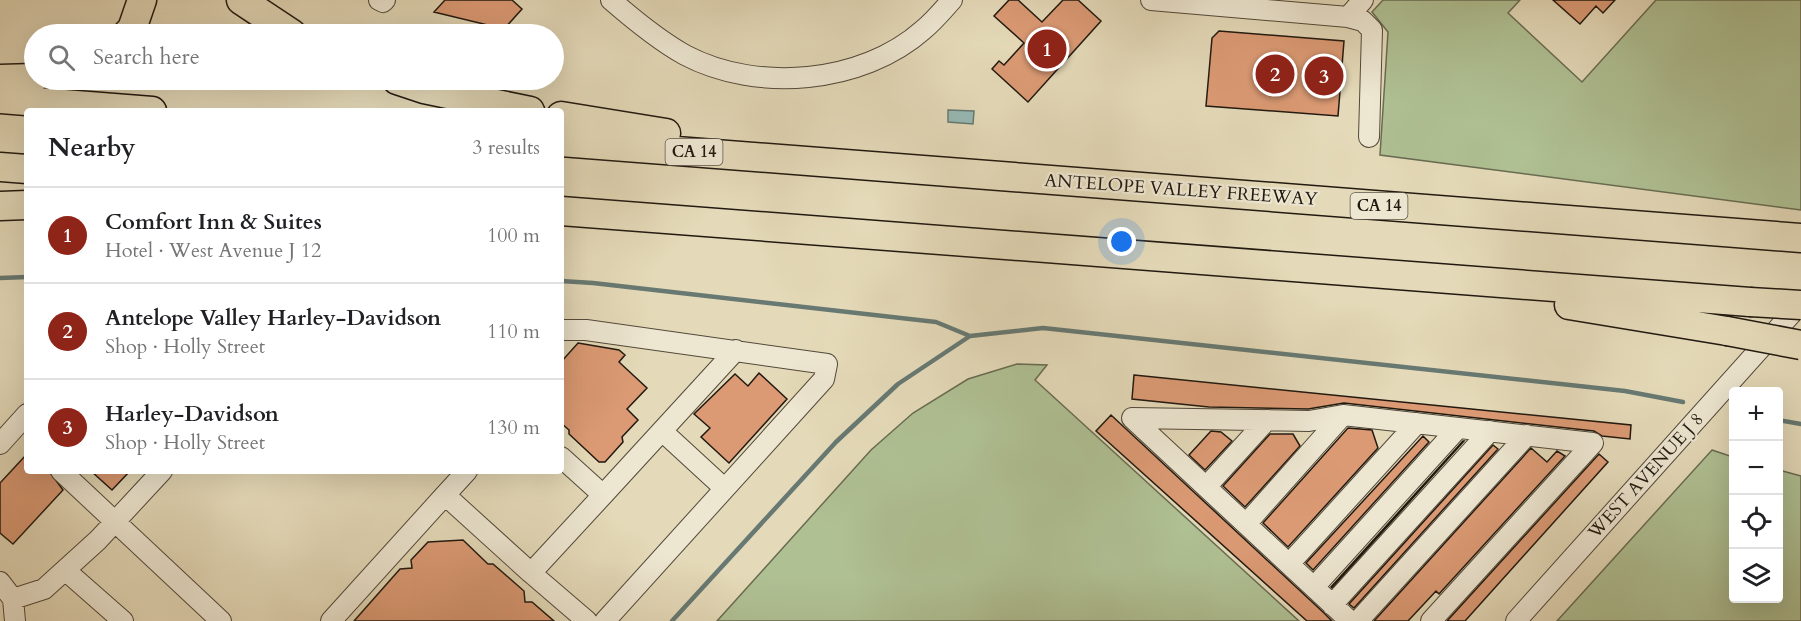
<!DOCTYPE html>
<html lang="en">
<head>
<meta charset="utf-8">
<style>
  body { margin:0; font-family:Cardo,serif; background:#f2f2f2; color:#202124 }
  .controls { position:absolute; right:18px; bottom:18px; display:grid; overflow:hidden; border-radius:6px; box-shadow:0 6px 24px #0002 }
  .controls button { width:54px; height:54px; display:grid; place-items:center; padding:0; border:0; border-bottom:2px solid #e0e0e0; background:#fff; color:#202124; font:30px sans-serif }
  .you { position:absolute; left:1122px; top:242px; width:21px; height:21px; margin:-15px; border:4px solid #fff; border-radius:50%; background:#1a73e8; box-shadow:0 0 0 9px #1a73e833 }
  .badge { display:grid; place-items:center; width:39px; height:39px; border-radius:50%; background:#8f2418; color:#fff; font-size:20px; font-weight:700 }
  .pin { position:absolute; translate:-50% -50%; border:3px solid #fff; box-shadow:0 2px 6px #0006 }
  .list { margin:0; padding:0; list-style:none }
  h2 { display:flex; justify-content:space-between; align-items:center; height:78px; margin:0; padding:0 24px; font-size:26px }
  h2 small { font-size:20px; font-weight:400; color:#757577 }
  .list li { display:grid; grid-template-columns:39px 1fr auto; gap:18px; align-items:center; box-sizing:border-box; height:96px; padding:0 24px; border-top:2px solid #e0e0e0 }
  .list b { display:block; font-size:22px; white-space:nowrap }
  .list p { margin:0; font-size:20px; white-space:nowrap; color:#757577 }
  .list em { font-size:20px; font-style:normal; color:#757577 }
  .icon { flex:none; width:33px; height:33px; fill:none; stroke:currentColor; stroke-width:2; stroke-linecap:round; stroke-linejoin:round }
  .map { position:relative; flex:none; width:1801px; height:621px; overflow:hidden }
  .search { position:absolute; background:#fff; box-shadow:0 6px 24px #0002; left:24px; top:24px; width:540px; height:66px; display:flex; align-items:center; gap:15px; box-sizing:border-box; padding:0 21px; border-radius:33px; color:#757577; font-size:22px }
  .panel { position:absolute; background:#fff; box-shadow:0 6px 24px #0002; left:24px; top:108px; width:540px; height:366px; border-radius:6px }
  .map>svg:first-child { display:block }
</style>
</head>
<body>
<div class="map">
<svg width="1801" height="621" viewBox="0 0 1801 621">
  <rect width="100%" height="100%" fill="#e4d9b8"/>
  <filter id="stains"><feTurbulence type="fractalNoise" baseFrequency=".00333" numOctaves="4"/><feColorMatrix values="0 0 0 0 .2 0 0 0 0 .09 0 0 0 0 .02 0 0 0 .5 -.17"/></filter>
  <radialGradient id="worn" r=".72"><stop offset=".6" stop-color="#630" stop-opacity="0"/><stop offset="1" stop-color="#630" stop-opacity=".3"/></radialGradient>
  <path fill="#afc093" stroke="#686c52" stroke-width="1.5" d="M1383,0H1520L1508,13L1582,82L1656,0H1801V210L1380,155L1388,32L1372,12Z
    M1017,364L1047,365L1035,380L1299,621H717L871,450L913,413L968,379Z
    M1712,450L1733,457L1734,598H1778L1779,470L1801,476V621H1557Z"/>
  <path fill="#96b9b4" stroke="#677972" stroke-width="1.5" d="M948,110L974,111L973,124L948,122Z"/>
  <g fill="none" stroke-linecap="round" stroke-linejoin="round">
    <path stroke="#677972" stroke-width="4.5" d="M0,278L27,277
      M561,281L593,283L936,322L970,336
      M1778,420L1801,424
      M672,621L836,442L898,384L970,336L1043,328L1625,391L1683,402"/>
  </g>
  <path fill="#db9a74" stroke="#211910" stroke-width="1.5" d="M445,0H512L522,9L504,29L434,12Z
    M1009,0H1018L1042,22L1063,0H1078L1101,21L1028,102L992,69L999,61L1004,65L1024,43L994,16Z
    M1553,0H1615L1603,13L1596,6L1580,24Z
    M1219,31L1344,41L1338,116L1206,106L1212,38Z
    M578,343L619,350L625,355L619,362L647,388L627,409L638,420L622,437L623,442L605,462H599L569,434V430L561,423V362Z
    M759,373L787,399L729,463L701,437L710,428L694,414L735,374L748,386Z
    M1134,375L1631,425L1630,439L1602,436L1594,431L1344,403L1308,409L1209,407L1132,399Z
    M1111,415L1324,613L1332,621H1307L1096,431Z
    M1348,428L1372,430L1378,448L1288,547L1263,523Z
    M1211,431L1221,432L1232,441L1205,470L1189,455Z
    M1270,434H1293L1300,446L1245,507L1223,486Z
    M1423,436L1429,442L1313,570L1306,563Z
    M1463,441H1464L1332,588L1331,587Z
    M1493,445L1498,449L1354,608L1349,604Z
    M1531,448L1547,462L1557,451L1565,456L1439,594L1436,591L1408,621H1374Z
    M27,454V471H49L63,490L13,544L0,533V483Z
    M1599,454L1608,462L1465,621H1447Z
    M91,471H130L112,490Z
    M463,540L488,564H493L524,591L525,602H532L554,621H354L400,569L412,568L411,560L428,542Z"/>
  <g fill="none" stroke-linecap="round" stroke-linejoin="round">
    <g stroke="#52493a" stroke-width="22">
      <path id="minor" d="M379,0L383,2L385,0
        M611,0C634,20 658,40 685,55C757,93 862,84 923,30C934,21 943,10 952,0
        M1151,0L1348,17L1363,21L1372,30L1369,137
        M1348,17L1363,0
        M561,330H586L827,364L824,379L605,621
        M662,431L724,488
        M0,444L27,414
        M561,457L603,495L531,573L587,621
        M61,471L221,621
        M1206,487L1267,420
        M445,495L467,471
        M603,495L736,350
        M1246,524L1343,415
        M1289,564L1417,423
        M65,570L123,621
        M0,582L13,599L15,621
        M1314,587L1458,428
        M13,599L44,589L98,540L162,471
        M1332,605L1490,431
        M331,621L445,495L531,573
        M1350,621L1132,418L1309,421L1343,415L1593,443L1431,621
        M1358,621L1527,435
        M1516,621L1801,303"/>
    </g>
    <g stroke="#211910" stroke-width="31">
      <path id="highway" d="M241,0L292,34
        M127,34L132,29L142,0
        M0,79L34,78
        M397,80L424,89L530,111
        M0,99L152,111
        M561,116L666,133
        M561,142L1801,238
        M0,167L27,169
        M0,206L27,205
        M561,211L1750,302
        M1569,305L1727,331"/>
    </g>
    <use href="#minor" stroke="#ede6d1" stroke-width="20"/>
    <use href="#highway" stroke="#e4d9b8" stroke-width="28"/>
    <g stroke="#211910" stroke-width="31" stroke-linecap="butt">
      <path id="highway-bridge" d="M1750,302L1801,305
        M1727,331L1801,345"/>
    </g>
    <use href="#highway-bridge" stroke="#e4d9b8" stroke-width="28"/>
  </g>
  <g text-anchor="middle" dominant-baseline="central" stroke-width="4.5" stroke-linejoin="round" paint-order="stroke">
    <g fill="#ede6d1" stroke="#5e564a" stroke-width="1.5">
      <rect x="665.5" y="139" width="57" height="26" rx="4.5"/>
      <rect x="1350.5" y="193" width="57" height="26" rx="4.5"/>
    </g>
    <g font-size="16" font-weight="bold" fill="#211910">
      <text x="694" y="152">CA 14</text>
      <text x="1379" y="206">CA 14</text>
    </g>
    <g font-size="18" fill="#211910" stroke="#ede6d1">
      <text transform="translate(1181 190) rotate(4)">ANTELOPE VALLEY FREEWAY</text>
      <text transform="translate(1646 476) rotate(-48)">WEST AVENUE J 8</text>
    </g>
  </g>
  <rect width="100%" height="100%" filter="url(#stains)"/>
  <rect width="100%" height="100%" fill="url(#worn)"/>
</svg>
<div class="controls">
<button>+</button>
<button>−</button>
<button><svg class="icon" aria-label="locate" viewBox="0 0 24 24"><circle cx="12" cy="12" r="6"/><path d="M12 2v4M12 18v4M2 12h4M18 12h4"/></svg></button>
<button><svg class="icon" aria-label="layers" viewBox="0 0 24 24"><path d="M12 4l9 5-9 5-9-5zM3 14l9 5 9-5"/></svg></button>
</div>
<div class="you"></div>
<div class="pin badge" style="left:1047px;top:49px">1</div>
<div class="pin badge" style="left:1275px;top:74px">2</div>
<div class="pin badge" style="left:1324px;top:76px">3</div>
<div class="search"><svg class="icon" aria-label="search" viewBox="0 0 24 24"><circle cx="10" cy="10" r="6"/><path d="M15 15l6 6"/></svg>Search here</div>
<section class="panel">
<h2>Nearby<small>3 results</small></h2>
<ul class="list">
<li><span class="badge">1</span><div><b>Comfort Inn &amp; Suites</b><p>Hotel · West Avenue J 12</p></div><em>100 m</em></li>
<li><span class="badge">2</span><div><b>Antelope Valley Harley-Davidson</b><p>Shop · Holly Street</p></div><em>110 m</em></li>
<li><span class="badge">3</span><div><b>Harley-Davidson</b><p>Shop · Holly Street</p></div><em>130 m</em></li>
</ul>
</section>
</div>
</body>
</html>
